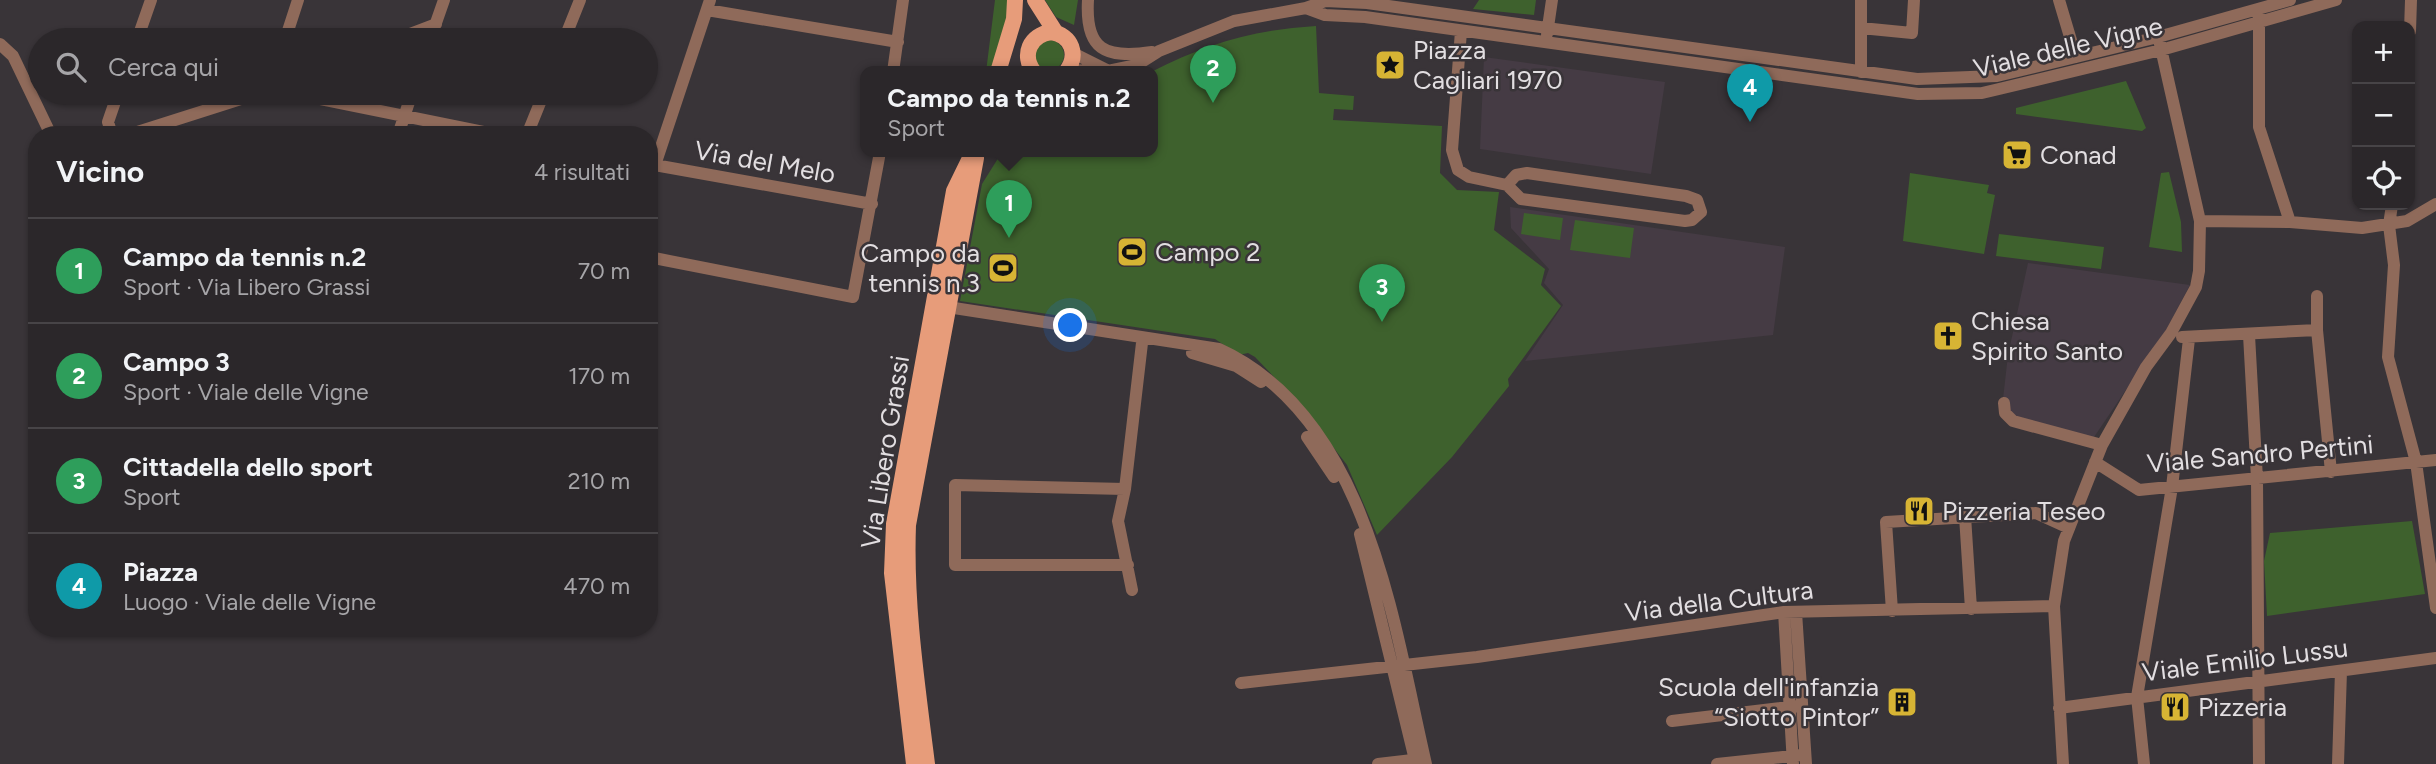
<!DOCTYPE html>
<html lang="it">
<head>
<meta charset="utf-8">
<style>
  body { margin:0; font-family:Figtree,sans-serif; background:#373336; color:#f1f3f6 }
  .controls { position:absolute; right:21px; top:21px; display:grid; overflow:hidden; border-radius:14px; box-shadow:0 2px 5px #0004 }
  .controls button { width:63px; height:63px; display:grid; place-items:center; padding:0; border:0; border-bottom:2px solid #474447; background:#2b272a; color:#f1f3f6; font:35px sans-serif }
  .you { position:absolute; left:1071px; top:326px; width:24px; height:24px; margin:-18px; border:5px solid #fff; border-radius:50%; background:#1a73e8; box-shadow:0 0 0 10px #1a73e833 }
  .badge { display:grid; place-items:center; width:46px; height:46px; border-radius:50%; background:#d7b434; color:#fff; font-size:23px; font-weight:700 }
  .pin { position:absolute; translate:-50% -58px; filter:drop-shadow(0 2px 4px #0008) }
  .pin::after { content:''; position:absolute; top:37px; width:24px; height:21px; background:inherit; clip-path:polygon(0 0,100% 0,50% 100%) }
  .popup { position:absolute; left:860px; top:66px; width:298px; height:91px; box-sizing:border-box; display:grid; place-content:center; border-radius:14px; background:#2b272a; filter:drop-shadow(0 2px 5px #0005); font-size:23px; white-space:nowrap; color:#a6a5a8 }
  .popup b { font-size:26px; color:#f1f3f6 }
  .popup::after { content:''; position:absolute; left:50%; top:100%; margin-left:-14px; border:14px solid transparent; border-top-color:#2b272a }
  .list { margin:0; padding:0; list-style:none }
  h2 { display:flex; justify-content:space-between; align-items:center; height:91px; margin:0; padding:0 28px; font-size:30px }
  h2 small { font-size:23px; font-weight:400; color:#a6a5a8 }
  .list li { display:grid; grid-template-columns:46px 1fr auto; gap:21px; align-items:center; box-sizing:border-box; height:105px; padding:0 28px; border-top:2px solid #474447 }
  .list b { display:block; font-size:26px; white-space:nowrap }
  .list p { margin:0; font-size:23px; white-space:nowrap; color:#a6a5a8 }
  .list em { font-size:23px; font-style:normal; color:#a6a5a8 }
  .icon { flex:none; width:38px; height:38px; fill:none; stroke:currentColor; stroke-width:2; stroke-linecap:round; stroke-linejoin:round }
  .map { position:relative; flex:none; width:2436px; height:764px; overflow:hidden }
  .search { position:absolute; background:#2b272a; box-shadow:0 2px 5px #0004; left:28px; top:28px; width:630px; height:77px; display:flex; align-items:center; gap:18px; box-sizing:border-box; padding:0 24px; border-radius:38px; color:#a6a5a8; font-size:26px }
  .panel { position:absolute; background:#2b272a; box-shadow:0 2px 5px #0004; left:28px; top:126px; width:630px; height:511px; border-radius:28px }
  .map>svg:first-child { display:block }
</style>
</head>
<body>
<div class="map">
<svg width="2436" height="764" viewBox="0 0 2436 764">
  <rect width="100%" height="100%" fill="#393438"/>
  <path fill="#453b44" d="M1484,57L1665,82L1651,174L1480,149Z
    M1510,207L1785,247L1773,335L1525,361L1563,305L1544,283L1549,269L1511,228Z
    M2028,263L2190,285L2165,332L2090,443L2021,423L2008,412L2003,399L2008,355Z"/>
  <path fill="#3e612d" d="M995,0H1009L1010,13L993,72H986Z
    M1045,0H1078L1074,25L1056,17Z
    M1479,0H1536L1534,15L1473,9Z
    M1316,26L1319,93L1354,96L1353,110L1334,109L1333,120L1442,126L1440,173L1457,190L1499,192L1494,230L1545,269L1541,285L1561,306L1508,379L1509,386L1452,457L1377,535L1347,465L1299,403L1255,357L1248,353L1239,355L1215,339L960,301L982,184L1002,152H1152L1151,72C1208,43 1253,30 1316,26Z
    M1034 55a15 15 0 1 1 30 0a15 15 0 1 1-30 0Z
    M2126,81L2146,128L2142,131L2016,114V108Z
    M2169,172L2181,222L2182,252L2149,247L2161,173Z
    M1910,173L1989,185L1987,193L1995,195L1984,254L1903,241Z
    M1524,213L1563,218L1560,240L1521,234Z
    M1575,220L1634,228L1630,258L1570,250Z
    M1999,234L2104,247L2101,269L1996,256Z
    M2412,521L2425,594L2267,616L2264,561L2270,533Z"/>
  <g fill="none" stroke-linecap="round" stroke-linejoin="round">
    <path stroke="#8f6a5a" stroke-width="12" d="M1088,0C1085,50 1105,59 1152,52
      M2059,0L2076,57
      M1306,8L1325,15L1365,17L1918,94L1982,93L1999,89L2161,50L2336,0
      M707,10L898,42
      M2259,17V127L2290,222
      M1861,28L1912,33L1914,0
      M1461,31L1452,150L1458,170L1469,177L1507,185
      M2410,31L2411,0
      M1547,34L1552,0
      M137,40L151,0
      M285,40L298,0
      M394,40L436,24
      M430,40L444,0
      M564,40L580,0
      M0,44L13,56L51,135
      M1073,53L1107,70
      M1068,70L1108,71L1137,65L1159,51L1234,21L1306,8L1325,1L1367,3L1917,79L1997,76L2158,37L2290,0
      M893,72L903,0
      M1861,72V0
      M291,93L498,135
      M112,135L108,122L118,93
      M128,135L260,93
      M398,135L412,93
      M527,135L544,93
      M649,164L872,204
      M655,165L710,0
      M1527,173L1686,196L1697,200L1701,212L1692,220L1685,221L1521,199L1507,185L1516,175Z
      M2392,205L2389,225L2394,265L2388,357L2416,462L2436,608
      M2200,221L2290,222L2362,228L2407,221L2436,204
      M649,257L853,297L880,152
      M2317,296V330L2331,472
      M941,306L1219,349C1368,417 1393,622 1426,764
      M2249,335L2257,479L2259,764
      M2182,337L2317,330
      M1192,353L1236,366L1261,382
      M2004,403L2005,413L2013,421L2102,445
      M1307,437L1334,477
      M2095,462L2139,490L2436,460
      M1125,489L955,485V565H1128
      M1965,516L1971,609
      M1360,534L1416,764
      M1132,590L1118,521L1125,489L1142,343
      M1892,611L1886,522L2036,513L2069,528
      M1784,612L1793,764
      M1796,612L1806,764
      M1241,683L1477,657L1784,612L2054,606
      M2059,708L2436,658
      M1672,721L1798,706
      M1378,764L1421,759
      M1717,764L1801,755
      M2063,764L2054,606L2064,541L2102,445L2146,367L2171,333L2196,287L2199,271L2200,221L2160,44
      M2144,764L2137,697L2172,487L2189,339
      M2338,764L2341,671"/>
    <path stroke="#e79c7a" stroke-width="16" d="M1035,0L1056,33
      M998,72L1014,19L1015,0
      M1034,72C1021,55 1030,35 1051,32C1072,35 1079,55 1066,72
      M914,764L892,573L894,524L954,191L973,152
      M927,764C917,684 905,605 908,525L976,158"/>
  </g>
  <defs>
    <g id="sight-square" transform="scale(1.575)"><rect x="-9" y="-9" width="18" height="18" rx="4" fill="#d7b434" stroke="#393438"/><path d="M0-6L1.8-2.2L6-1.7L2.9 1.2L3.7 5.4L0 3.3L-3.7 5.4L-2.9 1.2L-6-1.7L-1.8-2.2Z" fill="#111"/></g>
    <g id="supermarket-square" transform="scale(1.575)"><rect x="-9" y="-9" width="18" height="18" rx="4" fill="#d7b434" stroke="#393438"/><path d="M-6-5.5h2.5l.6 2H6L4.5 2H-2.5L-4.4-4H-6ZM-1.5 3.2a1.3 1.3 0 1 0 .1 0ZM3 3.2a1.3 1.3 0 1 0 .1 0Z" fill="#111"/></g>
    <g id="stadium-square" transform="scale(1.575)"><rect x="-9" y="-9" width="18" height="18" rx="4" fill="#d7b434" stroke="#393438"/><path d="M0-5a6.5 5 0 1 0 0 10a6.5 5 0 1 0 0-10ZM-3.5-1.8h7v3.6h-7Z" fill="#111"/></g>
    <g id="church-square" transform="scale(1.575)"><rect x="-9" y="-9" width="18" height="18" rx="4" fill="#d7b434" stroke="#393438"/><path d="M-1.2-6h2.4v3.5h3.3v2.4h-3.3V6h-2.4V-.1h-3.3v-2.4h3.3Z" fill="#111"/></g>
    <g id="restaurant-square" transform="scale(1.575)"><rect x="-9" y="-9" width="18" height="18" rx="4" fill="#d7b434" stroke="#393438"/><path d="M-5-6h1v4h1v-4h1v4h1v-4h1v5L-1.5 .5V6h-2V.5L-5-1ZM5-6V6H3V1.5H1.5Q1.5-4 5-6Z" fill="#111"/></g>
    <g id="building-square" transform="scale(1.575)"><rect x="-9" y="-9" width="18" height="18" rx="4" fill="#d7b434" stroke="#393438"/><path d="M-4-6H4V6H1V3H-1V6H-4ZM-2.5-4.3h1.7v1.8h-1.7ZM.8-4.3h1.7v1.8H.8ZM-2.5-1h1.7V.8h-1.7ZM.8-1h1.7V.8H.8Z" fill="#111"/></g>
  </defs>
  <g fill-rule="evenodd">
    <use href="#sight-square" x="1390" y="65"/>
    <use href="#supermarket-square" x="2017" y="155"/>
    <use href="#stadium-square" x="1132" y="252"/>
    <use href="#stadium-square" x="1003" y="268"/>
    <use href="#church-square" x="1948" y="336"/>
    <use href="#restaurant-square" x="1919" y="511"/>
    <use href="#building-square" x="1902" y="702"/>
    <use href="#restaurant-square" x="2175" y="707"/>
  </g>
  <g text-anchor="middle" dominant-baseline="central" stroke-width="5" stroke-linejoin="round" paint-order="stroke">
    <g font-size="26" fill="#e2dee1" stroke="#393438">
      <text transform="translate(2068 47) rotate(-13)">Viale delle Vigne</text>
      <text transform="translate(765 162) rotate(10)">Via del Melo</text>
      <text transform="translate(885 452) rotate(-81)">Via Libero Grassi</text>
      <text transform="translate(2260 454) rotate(-5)">Viale Sandro Pertini</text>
      <text transform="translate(1719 601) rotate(-7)">Via della Cultura</text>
      <text transform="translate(2245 660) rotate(-7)">Viale Emilio Lussu</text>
    </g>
    <g font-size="26" fill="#e2dee1" stroke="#393438" text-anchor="start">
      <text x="1413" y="50">Piazza<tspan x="1413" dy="30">Cagliari 1970</tspan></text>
      <text x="2040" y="155">Conad</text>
      <text x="1155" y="252">Campo 2</text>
      <text x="980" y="253" text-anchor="end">Campo da<tspan x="980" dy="30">tennis n.3</tspan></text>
      <text x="1971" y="321">Chiesa<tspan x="1971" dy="30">Spirito Santo</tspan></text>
      <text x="1942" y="511">Pizzeria Teseo</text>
      <text x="1879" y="687" text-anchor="end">Scuola dell'infanzia<tspan x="1879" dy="30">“Siotto Pintor”</tspan></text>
      <text x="2198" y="707">Pizzeria</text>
    </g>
  </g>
</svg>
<div class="controls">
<button>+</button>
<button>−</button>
<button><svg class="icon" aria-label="locate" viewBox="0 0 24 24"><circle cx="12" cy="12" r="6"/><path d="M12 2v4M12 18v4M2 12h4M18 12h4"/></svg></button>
</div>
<div class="you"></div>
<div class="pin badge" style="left:1009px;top:238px;background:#2e9e5b">1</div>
<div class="popup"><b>Campo da tennis n.2</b>Sport</div>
<div class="pin badge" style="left:1213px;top:103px;background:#2e9e5b">2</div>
<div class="pin badge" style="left:1382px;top:322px;background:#2e9e5b">3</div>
<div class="pin badge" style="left:1750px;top:122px;background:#0f9aa8">4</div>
<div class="search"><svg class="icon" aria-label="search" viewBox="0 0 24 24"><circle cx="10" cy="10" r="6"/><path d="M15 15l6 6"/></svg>Cerca qui</div>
<section class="panel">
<h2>Vicino<small>4 risultati</small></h2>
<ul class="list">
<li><span class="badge" style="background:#2e9e5b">1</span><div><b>Campo da tennis n.2</b><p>Sport · Via Libero Grassi</p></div><em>70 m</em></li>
<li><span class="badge" style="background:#2e9e5b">2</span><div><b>Campo 3</b><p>Sport · Viale delle Vigne</p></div><em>170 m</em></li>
<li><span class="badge" style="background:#2e9e5b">3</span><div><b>Cittadella dello sport</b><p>Sport</p></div><em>210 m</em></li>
<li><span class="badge" style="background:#0f9aa8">4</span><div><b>Piazza</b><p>Luogo · Viale delle Vigne</p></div><em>470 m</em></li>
</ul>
</section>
</div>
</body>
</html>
